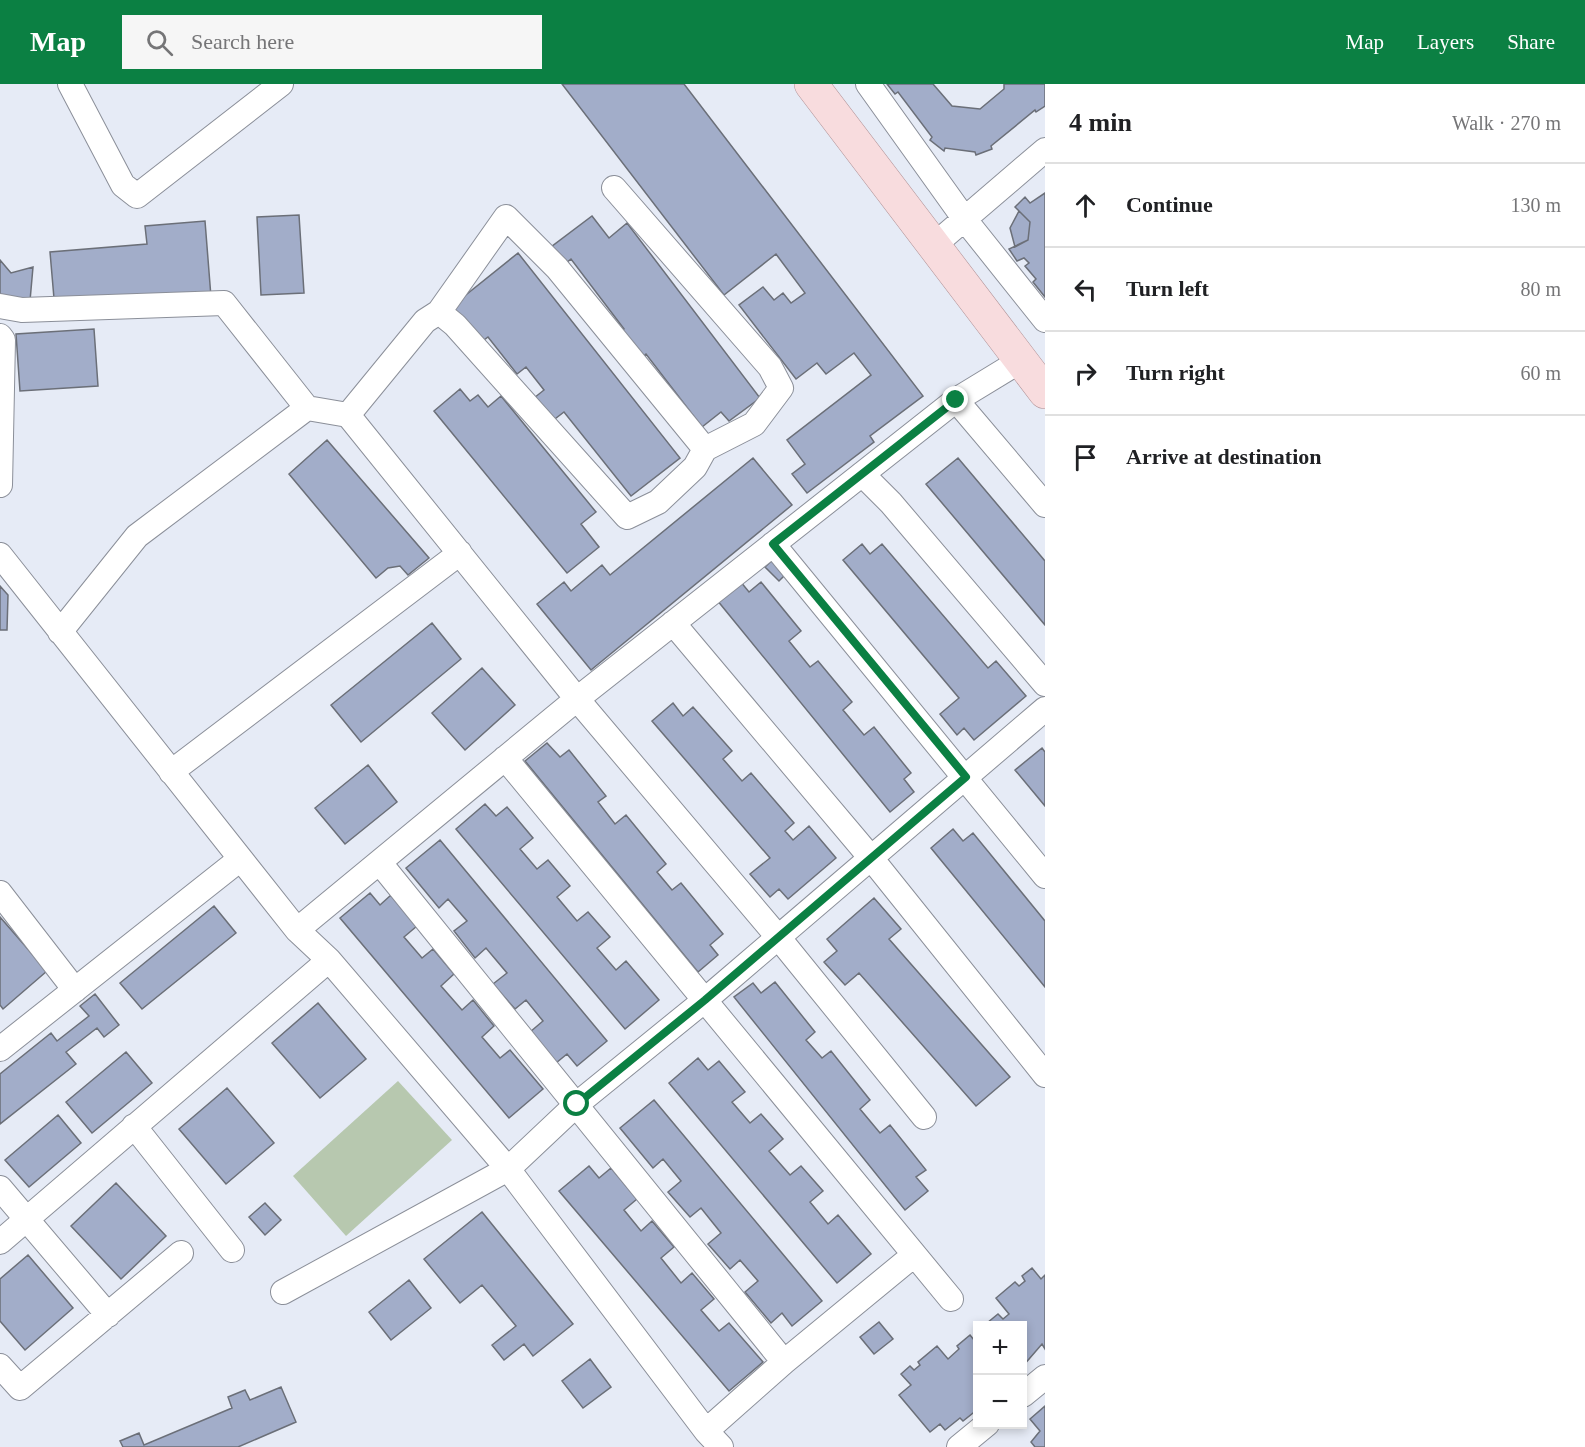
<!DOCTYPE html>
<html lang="en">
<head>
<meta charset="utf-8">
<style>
  body { margin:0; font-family:Georgia,serif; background:#f6f6f6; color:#202124 }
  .controls { position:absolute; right:18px; bottom:18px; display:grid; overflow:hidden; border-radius:0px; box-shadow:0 3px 9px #0003 }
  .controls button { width:54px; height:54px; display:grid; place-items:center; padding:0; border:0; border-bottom:2px solid #e0e0e0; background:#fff; color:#202124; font:30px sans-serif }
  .stop { position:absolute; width:18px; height:18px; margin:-14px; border:4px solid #0b8043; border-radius:50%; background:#fff }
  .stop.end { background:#0b8043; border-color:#fff; box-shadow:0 2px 6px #0008 }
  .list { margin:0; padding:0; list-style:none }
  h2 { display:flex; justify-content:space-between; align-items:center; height:78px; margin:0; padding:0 24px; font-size:26px }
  h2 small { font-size:20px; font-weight:400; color:#757577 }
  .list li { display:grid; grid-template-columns:39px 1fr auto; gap:18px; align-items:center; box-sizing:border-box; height:84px; padding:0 24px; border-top:2px solid #e0e0e0 }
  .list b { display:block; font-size:22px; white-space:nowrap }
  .list em { font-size:20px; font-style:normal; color:#757577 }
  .icon { flex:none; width:33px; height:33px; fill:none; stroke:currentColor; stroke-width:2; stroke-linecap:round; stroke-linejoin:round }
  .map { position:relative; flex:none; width:1045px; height:1363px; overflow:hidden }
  header { display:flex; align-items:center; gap:36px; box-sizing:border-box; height:84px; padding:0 30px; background:#0b8043; color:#fff }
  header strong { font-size:28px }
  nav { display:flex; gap:33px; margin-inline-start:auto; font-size:21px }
  .search { width:420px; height:54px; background:#f6f6f6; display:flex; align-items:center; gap:15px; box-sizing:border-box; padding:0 21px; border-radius:0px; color:#757577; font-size:22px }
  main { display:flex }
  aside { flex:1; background:#fff }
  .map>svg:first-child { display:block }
</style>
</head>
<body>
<header>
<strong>Map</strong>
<div class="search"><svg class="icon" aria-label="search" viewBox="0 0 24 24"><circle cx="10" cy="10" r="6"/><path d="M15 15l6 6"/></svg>Search here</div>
<nav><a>Map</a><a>Layers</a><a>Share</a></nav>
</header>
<main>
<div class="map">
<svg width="1045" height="1363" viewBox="0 0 1045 1363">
  <rect width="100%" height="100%" fill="#e6ebf6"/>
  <path fill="#b7c8af" d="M398,997L452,1056L346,1152L293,1092Z"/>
  <path fill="#a2adc9" stroke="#6b6f78" stroke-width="1.5" d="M562,0H684L923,312L870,352L874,358L807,409L792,390L805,380L787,356L871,291L854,269L826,290L817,279L796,295L739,221L763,203L774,216L783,209L791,219L805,209L776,170L724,211Z
    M887,0H933L952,22L980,25L1004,5V0H1045V22L1036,28L1035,26L991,62L992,65L976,71L975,68L945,64L944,67L930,56L932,53L898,8L895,10Z
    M1045,109V213L1033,198L1036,195L1025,182L1029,179L1024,174L1017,177L1009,165L1028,156L1030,138L1015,123L1025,113L1030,119Z
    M1019,127L1030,138L1028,156L1015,163L1010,144Z
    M299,131L304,209L261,211L257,133Z
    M592,132L609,154L627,139L760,314L729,337L721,328L702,343L646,270L633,280L613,254L624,245L571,175L560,184L547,166Z
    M205,137L211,213L55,226L50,168L147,160L145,142Z
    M518,169L680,374L631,412L564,328L547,341L529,318L544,306L526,283L517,290L488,253L476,262L447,226Z
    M0,176L11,189L33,183L29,228L0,230Z
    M94,245L98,302L20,307L16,250Z
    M460,305L470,317L478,311L488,323L501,312L596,428L581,440L599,463L567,489L434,327Z
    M327,356L429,474L408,491L400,482L388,484L376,494L289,390Z
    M753,374L792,421L591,586L537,520L564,498L571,507L602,481L610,491Z
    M958,374L1045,477V541L926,400Z
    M862,460L870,470L882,460L988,584L996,577L1026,612L974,656L964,644L957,651L940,630L959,614L843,476Z
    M782,467L795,481L779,497L765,483Z
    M740,497L749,508L761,498L801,547L789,557L810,583L818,577L852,618L843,626L864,651L874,643L911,689L904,695L914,708L890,728L717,516Z
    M0,502L8,511L7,546H0Z
    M432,539L461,575L361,658L331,621Z
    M482,584L515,621L465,666L432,629Z
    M673,619L683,632L693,623L732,667L723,675L742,697L751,689L794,739L785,747L793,756L809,742L836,774L788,815L779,805L770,813L750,790L770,774L652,637Z
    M547,659L560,673L569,666L606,712L598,718L615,740L626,731L666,780L657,788L672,806L681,799L723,850L710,861L718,871L698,888L525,677Z
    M1042,664L1045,668V722L1015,686Z
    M368,681L397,718L345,760L315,724Z
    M485,720L496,732L507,723L533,754L520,765L537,785L548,776L570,802L557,813L577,837L588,828L610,853L597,864L616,886L626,877L659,916L625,945L456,745Z
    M953,745L963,757L973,749L1045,837V903L931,764Z
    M440,756L607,957L577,982L567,970L556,979L530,948L543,937L526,916L515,925L493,900L507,889L486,864L475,874L454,847L467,837L448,815L439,824L406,784Z
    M370,809L380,821L391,811L417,842L404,853L422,874L433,865L454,890L441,902L462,926L473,916L494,942L482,953L500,974L510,966L543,1005L509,1034L340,834Z
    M874,814L901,845L889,855L1010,993L976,1022L859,889L845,901L824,878L837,867L827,855Z
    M214,822L236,849L142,925L120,899Z
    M0,833L47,887L3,925L0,921Z
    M775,898L815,948L806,956L822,974L831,967L870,1016L860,1025L880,1049L890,1041L926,1086L916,1093L928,1107L905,1126L734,913L753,899L761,909Z
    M95,910L119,941L104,953L97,944L66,968L76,980L0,1040V990L51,949L57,957L89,932L80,922Z
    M318,919L366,975L320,1014L272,959Z
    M126,968L152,999L92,1049L66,1018Z
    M698,974L708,986L719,977L745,1008L732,1018L750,1039L761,1030L783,1055L769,1067L790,1091L801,1082L823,1107L810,1118L828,1140L838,1131L871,1170L837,1199L669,999Z
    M227,1004L274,1059L226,1100L179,1045Z
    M654,1016L822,1217L792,1242L782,1229L771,1239L745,1208L758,1197L740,1176L730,1185L708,1160L721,1149L701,1124L690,1133L668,1108L681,1097L663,1075L653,1084L620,1044Z
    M58,1031L81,1059L29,1103L5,1076Z
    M589,1082L599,1094L611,1084L637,1115L624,1126L641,1147L652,1137L674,1163L661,1174L681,1199L692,1189L714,1215L701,1226L719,1247L729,1239L763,1278L729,1307L559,1107Z
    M116,1099L166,1152L121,1195L71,1142Z
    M265,1119L281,1136L265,1151L249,1133Z
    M482,1128L573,1240L533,1272L524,1260L504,1276L492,1261L516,1242L482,1201L460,1219L424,1175Z
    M28,1171L73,1224L25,1266L0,1237V1195Z
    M1032,1184L1041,1195L1045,1191V1265L1042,1260L1023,1282V1242H990L987,1239L998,1230L1003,1235L1009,1230L996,1214L1015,1198L1019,1202L1025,1197L1022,1192Z
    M409,1196L431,1224L391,1256L369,1228Z
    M879,1238L893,1255L874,1270L860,1253Z
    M970,1251L974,1256L978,1253L975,1316L978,1325L963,1337L960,1334L945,1346L940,1340L930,1348L899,1311L911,1301L901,1290L910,1282L914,1286L920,1281L918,1278L937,1262L948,1275L959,1265L957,1262Z
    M590,1275L611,1303L583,1324L562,1297Z
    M281,1303L296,1338L238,1363H123L120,1357L139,1349L144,1361L232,1324L228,1313L245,1306L250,1316Z
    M1045,1322V1363H1035L1031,1358L1040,1347L1030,1335Z"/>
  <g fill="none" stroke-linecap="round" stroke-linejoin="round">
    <g stroke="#8b8f99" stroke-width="26">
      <path id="minor" d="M70,0L123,101L137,112L281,0
        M868,0L966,137L1045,236
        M933,162L1045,66
        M0,222L22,226L224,219L307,324L348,331L425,237L439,228L506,133L557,184L705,365
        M439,228L455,241L627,433L658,418L695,383L705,365L754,340L781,304L770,283L614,104
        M0,252L3,256L0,401
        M956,316L1045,421
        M348,331L577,615L778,853L924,1033
        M862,390L891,419L1045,600
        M773,460L1045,792
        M0,471L297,846L329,876L508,1085L706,1347L721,1363
        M673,539L871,774L1045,991
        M60,548L137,452L307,324
        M505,674L951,1215
        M171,688L460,469
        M380,779L784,1278
        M0,809L75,906
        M297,846L577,615L956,316L1020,277
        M0,965L239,776
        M134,1042L232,1166
        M0,1104L108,1231
        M0,1158L329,876
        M283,1208L508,1085L577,1020L705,916L1045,625
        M0,1282L20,1304L181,1169
        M1023,1311L1045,1293
        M706,1347L784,1278L914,1171
        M959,1363L987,1340"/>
    </g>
    <g stroke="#af9195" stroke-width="34">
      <path id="primary" d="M811,0L1045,308"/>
    </g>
    <use href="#minor" stroke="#fff" stroke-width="24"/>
    <use href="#primary" stroke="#f8dcde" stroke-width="33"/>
  </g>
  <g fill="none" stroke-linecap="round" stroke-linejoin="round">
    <path stroke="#0b8043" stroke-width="8" d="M577,1020L705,916L966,693L773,460L956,316"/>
  </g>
</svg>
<div class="controls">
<button>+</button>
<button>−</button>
</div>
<div class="stop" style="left:577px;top:1020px"></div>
<div class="stop end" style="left:956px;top:316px"></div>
</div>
<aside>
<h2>4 min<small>Walk · 270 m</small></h2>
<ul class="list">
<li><svg class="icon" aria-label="ahead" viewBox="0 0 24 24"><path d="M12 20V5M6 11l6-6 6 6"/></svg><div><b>Continue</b></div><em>130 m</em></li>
<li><svg class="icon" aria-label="left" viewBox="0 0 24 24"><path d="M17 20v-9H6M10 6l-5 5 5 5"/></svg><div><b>Turn left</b></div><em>80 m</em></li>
<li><svg class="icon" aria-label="right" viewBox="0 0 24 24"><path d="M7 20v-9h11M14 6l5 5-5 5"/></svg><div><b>Turn right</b></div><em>60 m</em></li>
<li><svg class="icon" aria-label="arrive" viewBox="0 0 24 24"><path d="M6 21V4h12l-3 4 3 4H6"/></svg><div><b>Arrive at destination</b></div></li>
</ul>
</aside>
</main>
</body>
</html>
